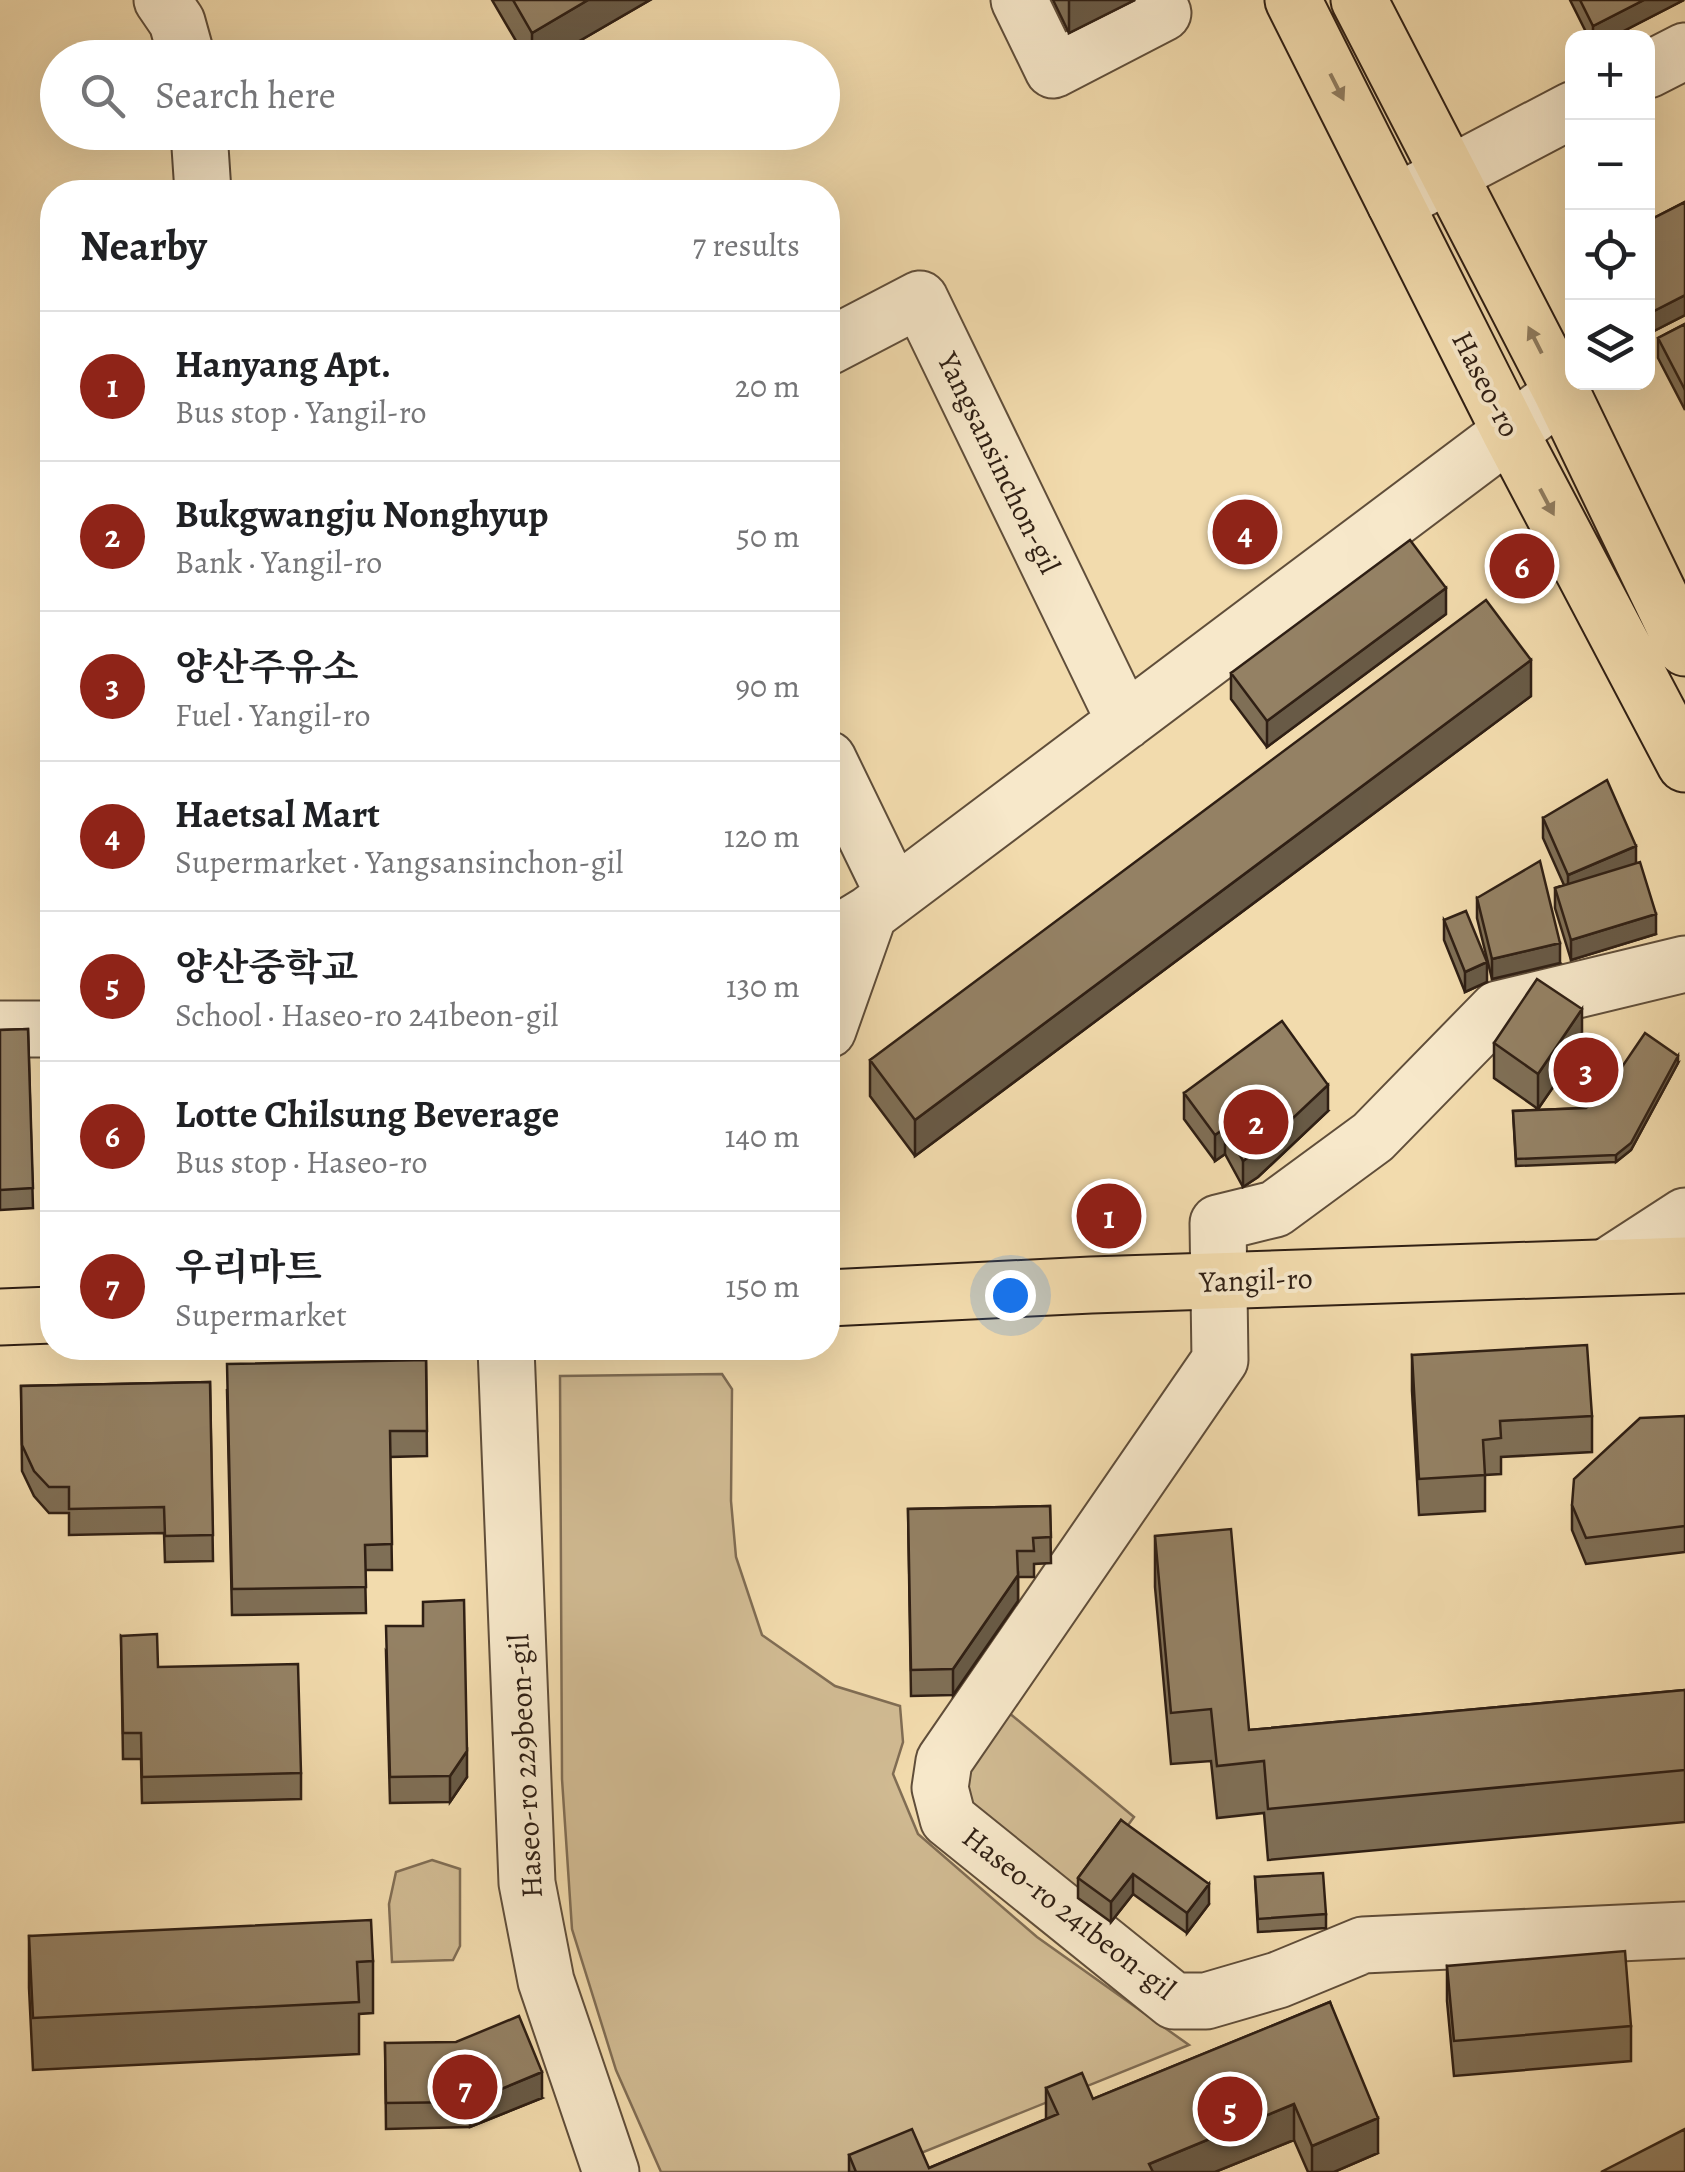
<!DOCTYPE html>
<html lang="en">
<head>
<meta charset="utf-8">
<style>
  body { margin:0; font-family:Alegreya,"Noto Serif KR",serif; background:#f6f6f6; color:#202124 }
  .controls { position:absolute; right:30px; top:30px; display:grid; overflow:hidden; border-radius:20px; box-shadow:0 10px 40px #0002 }
  .controls button { width:90px; height:90px; display:grid; place-items:center; padding:0; border:0; border-bottom:2px solid #e0e0e0; background:#fff; color:#202124; font:50px sans-serif }
  .you { position:absolute; left:1010px; top:1295px; width:35px; height:35px; margin:-25px; border:8px solid #fff; border-radius:50%; background:#1a73e8; box-shadow:0 0 0 15px #1a73e833 }
  .badge { display:grid; place-items:center; width:65px; height:65px; border-radius:50%; background:#8f2418; color:#fff; font-size:32px; font-weight:700 }
  .pin { position:absolute; translate:-50% -50%; border:5px solid #fff; box-shadow:0 2px 10px #0006 }
  .list { margin:0; padding:0; list-style:none }
  h2 { display:flex; justify-content:space-between; align-items:center; height:130px; margin:0; padding:0 40px; font-size:42px }
  h2 small { font-size:32px; font-weight:400; color:#757577 }
  .list li { display:grid; grid-template-columns:65px 1fr auto; gap:30px; align-items:center; box-sizing:border-box; height:150px; padding:0 40px; border-top:2px solid #e0e0e0 }
  .list b { display:block; font-size:38px; white-space:nowrap }
  .list p { margin:0; font-size:32px; white-space:nowrap; color:#757577 }
  .list em { font-size:32px; font-style:normal; color:#757577 }
  .icon { flex:none; width:55px; height:55px; fill:none; stroke:currentColor; stroke-width:2; stroke-linecap:round; stroke-linejoin:round }
  .map { position:relative; flex:none; width:1685px; height:2172px; overflow:hidden }
  .search { position:absolute; background:#fff; box-shadow:0 10px 40px #0002; left:40px; top:40px; width:800px; height:110px; display:flex; align-items:center; gap:25px; box-sizing:border-box; padding:0 35px; border-radius:55px; color:#757577; font-size:38px }
  .panel { position:absolute; background:#fff; box-shadow:0 10px 40px #0002; left:40px; top:180px; width:800px; height:1180px; border-radius:40px }
  .map>svg:first-child { display:block }
</style>
</head>
<body>
<div class="map">
<svg width="1685" height="2172" viewBox="0 0 1685 2172">
  <rect width="100%" height="100%" fill="#f2dbad"/>
  <filter id="stains"><feTurbulence type="fractalNoise" baseFrequency=".002" numOctaves="4"/><feColorMatrix values="0 0 0 0 .2 0 0 0 0 .09 0 0 0 0 .02 0 0 0 .5 -.17"/></filter>
  <radialGradient id="worn" r=".72"><stop offset=".6" stop-color="#630" stop-opacity="0"/><stop offset="1" stop-color="#630" stop-opacity=".3"/></radialGradient>
  <path fill="#d1bb93" stroke="#806d54" stroke-width="2.5" d="M722,1374L732,1389L731,1501L736,1557L762,1635L835,1686L900,1706L903,1742L893,1774L918,1834L1037,1937L1189,2045L874,2172H661L616,2070L572,1929L562,1779L560,1376Z
    M1008,1712L1134,1817L1074,1899L971,1810L965,1771Z
    M432,1860L460,1869V1946L453,1960L392,1962L389,1904L396,1872Z"/>
  <g fill="none" stroke-linecap="round" stroke-linejoin="round">
    <g stroke="#604e3a" stroke-width="59">
      <path id="minor" d="M162,0L177,22L187,58
        M1019,0L1053,70L1163,13
        M1648,70L1685,51
        M199,132L203,192
        M1395,203L1572,110
        M828,347L920,299L1125,722
        M828,759L894,895
        M828,939L869,914L1562,393
        M1685,964L1498,1009L1373,1137L1275,1209L1218,1223L1220,1360L944,1761L940,1788L948,1819L1174,2001H1206L1278,1980L1363,1945L1685,1930
        M0,1029H52
        M828,1030L869,914
        M1608,1266L1685,1216
        M506,1348L527,1883L546,1981L611,2172"/>
    </g>
    <g stroke="#2f1f14" stroke-width="59">
      <path id="major" d="M1293,0L1510,432L1685,764
        M1359,0L1562,393L1685,648
        M828,1298L1091,1285L1685,1265
        M0,1317L52,1315"/>
    </g>
    <use href="#minor" stroke="#f7e8ca" stroke-width="55"/>
    <use href="#major" stroke="#f2dbad" stroke-width="55"/>
  </g>
  <path fill="#7f6f56" stroke="#2f1f14" stroke-width="2.5" d="M492,0H650L550,58H526Z
    M1053,0H1135L1069,33Z
    M1570,0H1684L1610,38H1589Z
    M1685,202V315L1650,333L1648,327V221Z
    M1685,324V410L1658,358V338Z
    M1446,614L1267,747L1231,699V673Z
    M1531,696L915,1156L870,1096V1060Z
    M1543,818L1636,863L1656,934L1571,960L1555,908V888L1564,885L1543,838Z
    M1477,898L1560,963L1492,979L1477,918Z
    M1444,920L1487,982L1465,992L1444,940Z
    M28,1029L33,1208L0,1210V1030Z
    M1494,1043L1582,1045L1538,1109L1494,1078Z
    M1678,1063L1631,1150L1616,1162L1516,1166L1513,1111L1586,1108Z
    M52,1071V1209H45L42,1097Z
    M1184,1093L1328,1111L1258,1177L1243,1187L1225,1154L1215,1161L1184,1119Z
    M1412,1355L1592,1416V1452L1501,1457V1474L1485,1475V1511L1419,1515L1412,1391Z
    M426,1360L427,1456L390,1457L392,1570H365L366,1613L232,1615L227,1390Z
    M210,1382L213,1561L165,1562L164,1533L69,1535V1513H49L34,1496L22,1471L21,1386Z
    M1685,1416V1552L1586,1564L1572,1530V1505Z
    M1050,1506L1051,1563L1034,1564V1577H1018V1601L953,1695L911,1696L908,1509Z
    M1155,1536L1249,1730L1685,1690V1822L1268,1860L1264,1813L1217,1818L1211,1761L1171,1764L1155,1587Z
    M121,1636L158,1667L301,1773V1799L142,1803L141,1759H123Z
    M386,1652L467,1777L450,1802L390,1803Z
    M1121,1820L1209,1904L1187,1933L1133,1894L1111,1922L1078,1898V1878Z
    M1255,1877L1326,1914V1928L1258,1932Z
    M29,1936L373,1961V2013L359,2014V2054L33,2070L29,1988Z
    M1447,1966L1631,2026V2061L1454,2076L1447,2001Z
    M1330,2002L1378,2153L1334,2172H1308L1294,2140L1215,2172H849V2155L929,2168L1046,2119V2088L1093,2099Z
    M385,2043L542,2098L470,2127L386,2129Z"/>
  <path fill="#685a46" stroke="#2f1f14" stroke-width="2.5" d="M588,0H650L550,58H532V33Z
    M1069,0H1135L1069,33Z
    M1644,0H1684L1610,38H1593V26Z
    M1685,295V315L1650,333V313Z
    M1446,588V614L1267,747V721Z
    M1531,660V696L915,1156V1120Z
    M1636,846V866L1568,895V875Z
    M1656,914V934L1571,960V940Z
    M1560,943V963L1492,979V959Z
    M1487,962V982L1465,992V972Z
    M1582,1009V1045L1538,1109V1074Z
    M1678,1056V1063L1631,1150L1616,1162V1155Z
    M1328,1085V1111L1258,1177L1243,1187V1161Z
    M1225,1128V1154L1215,1161V1135Z
    M1018,1575V1601L953,1695V1669Z
    M467,1751V1777L450,1802V1776Z
    M1133,1874V1894L1111,1922V1902Z
    M1209,1884V1904L1187,1933V1913Z
    M542,2072V2098L470,2127V2102Z
    M1294,2104V2140L1215,2172H1149V2164Z
    M1378,2118V2153L1334,2172H1312V2146Z"/>
  <path fill="#948164" stroke="#2f1f14" stroke-width="2.5" d="M513,0H588L532,33Z
    M1580,0H1644L1593,26Z
    M1685,202V295L1650,313L1648,307V221Z
    M1685,324V390L1658,338Z
    M1410,540L1446,588L1267,721L1231,673Z
    M1486,600L1531,660L915,1120L870,1060Z
    M1607,780L1636,846L1568,875L1543,818Z
    M1540,861L1560,943L1492,959L1477,898Z
    M1640,862L1656,914L1571,940L1555,888Z
    M1466,911L1487,962L1465,972L1444,920Z
    M1537,979L1582,1009L1538,1074L1494,1043Z
    M1282,1021L1328,1085L1258,1151L1243,1161L1225,1128L1215,1135L1184,1093Z
    M28,1029L33,1188L0,1190V1030Z
    M1645,1033L1678,1056L1631,1143L1616,1155L1516,1159L1513,1111L1586,1108L1605,1092Z
    M42,1071H52V1183H45Z
    M1587,1345L1592,1416L1500,1421L1501,1438L1483,1440L1485,1475L1419,1479L1412,1355Z
    M426,1360L427,1431H390L392,1544L365,1545L366,1587L232,1589L227,1364Z
    M210,1382L213,1535L165,1536L164,1507L69,1509V1487H49L34,1471L22,1445L21,1386Z
    M1685,1416V1526L1586,1538L1572,1505L1574,1479L1640,1418Z
    M1050,1506L1051,1537L1033,1538L1034,1551H1017L1018,1575L953,1669L911,1670L908,1509Z
    M1231,1529L1249,1730L1685,1690V1770L1268,1809L1264,1761L1217,1766L1211,1709L1171,1713L1155,1536Z
    M464,1600L467,1751L450,1776L390,1777L386,1626H423V1602Z
    M157,1634L158,1667L298,1664L301,1773L142,1777L141,1733H123L121,1636Z
    M1121,1820L1209,1884L1187,1913L1133,1874L1111,1902L1078,1878Z
    M1323,1873L1326,1914L1258,1919L1255,1877Z
    M371,1920L373,1961L357,1962L359,2002L33,2018L29,1936Z
    M1625,1951L1631,2026L1454,2041L1447,1966Z
    M1330,2002L1378,2118L1312,2146L1294,2104L1149,2164L1153,2172H856L849,2155L912,2129L929,2168L1058,2114L1046,2088L1082,2073L1093,2099Z
    M519,2016L542,2072L470,2102L386,2103L385,2043L456,2042Z
    M1685,2129V2172H1601Z"/>
  <defs><path id="oneway-solid" d="M-6-.8H1V-3.2L6.5 0L1 3.2V.8H-6Z" transform="scale(2.5)"/></defs>
  <g fill="#907d60">
    <use href="#oneway-solid" transform="translate(1337 87) rotate(63)"/>
    <use href="#oneway-solid" transform="translate(1535 340) rotate(-117)"/>
    <use href="#oneway-solid" transform="translate(1547 502) rotate(62)"/>
  </g>
  <g text-anchor="middle" dominant-baseline="central" stroke-width="8" stroke-linejoin="round" paint-order="stroke">
    <g font-size="30" fill="#2f1f14" stroke="#f7e8ca">
      <text transform="translate(1486 384) rotate(63)">Haseo-ro</text>
      <text transform="translate(999 463) rotate(64)">Yangsansinchon-gil</text>
      <text transform="translate(1256 1280) rotate(-2)">Yangil-ro</text>
      <text transform="translate(525 1766) rotate(-93)">Haseo-ro 229beon-gil</text>
      <text transform="translate(1069 1913) rotate(38)">Haseo-ro 241beon-gil</text>
    </g>
  </g>
  <rect width="100%" height="100%" filter="url(#stains)"/>
  <rect width="100%" height="100%" fill="url(#worn)"/>
</svg>
<div class="controls">
<button>+</button>
<button>−</button>
<button><svg class="icon" aria-label="locate" viewBox="0 0 24 24"><circle cx="12" cy="12" r="6"/><path d="M12 2v4M12 18v4M2 12h4M18 12h4"/></svg></button>
<button><svg class="icon" aria-label="layers" viewBox="0 0 24 24"><path d="M12 4l9 5-9 5-9-5zM3 14l9 5 9-5"/></svg></button>
</div>
<div class="you"></div>
<div class="pin badge" style="left:1109px;top:1216px">1</div>
<div class="pin badge" style="left:1256px;top:1122px">2</div>
<div class="pin badge" style="left:1586px;top:1070px">3</div>
<div class="pin badge" style="left:1245px;top:532px">4</div>
<div class="pin badge" style="left:1230px;top:2109px">5</div>
<div class="pin badge" style="left:1522px;top:566px">6</div>
<div class="pin badge" style="left:465px;top:2087px">7</div>
<div class="search"><svg class="icon" aria-label="search" viewBox="0 0 24 24"><circle cx="10" cy="10" r="6"/><path d="M15 15l6 6"/></svg>Search here</div>
<section class="panel">
<h2>Nearby<small>7 results</small></h2>
<ul class="list">
<li><span class="badge">1</span><div><b>Hanyang Apt.</b><p>Bus stop · Yangil-ro</p></div><em>20 m</em></li>
<li><span class="badge">2</span><div><b>Bukgwangju Nonghyup</b><p>Bank · Yangil-ro</p></div><em>50 m</em></li>
<li><span class="badge">3</span><div><b>양산주유소</b><p>Fuel · Yangil-ro</p></div><em>90 m</em></li>
<li><span class="badge">4</span><div><b>Haetsal Mart</b><p>Supermarket · Yangsansinchon-gil</p></div><em>120 m</em></li>
<li><span class="badge">5</span><div><b>양산중학교</b><p>School · Haseo-ro 241beon-gil</p></div><em>130 m</em></li>
<li><span class="badge">6</span><div><b>Lotte Chilsung Beverage</b><p>Bus stop · Haseo-ro</p></div><em>140 m</em></li>
<li><span class="badge">7</span><div><b>우리마트</b><p>Supermarket</p></div><em>150 m</em></li>
</ul>
</section>
</div>
</body>
</html>
